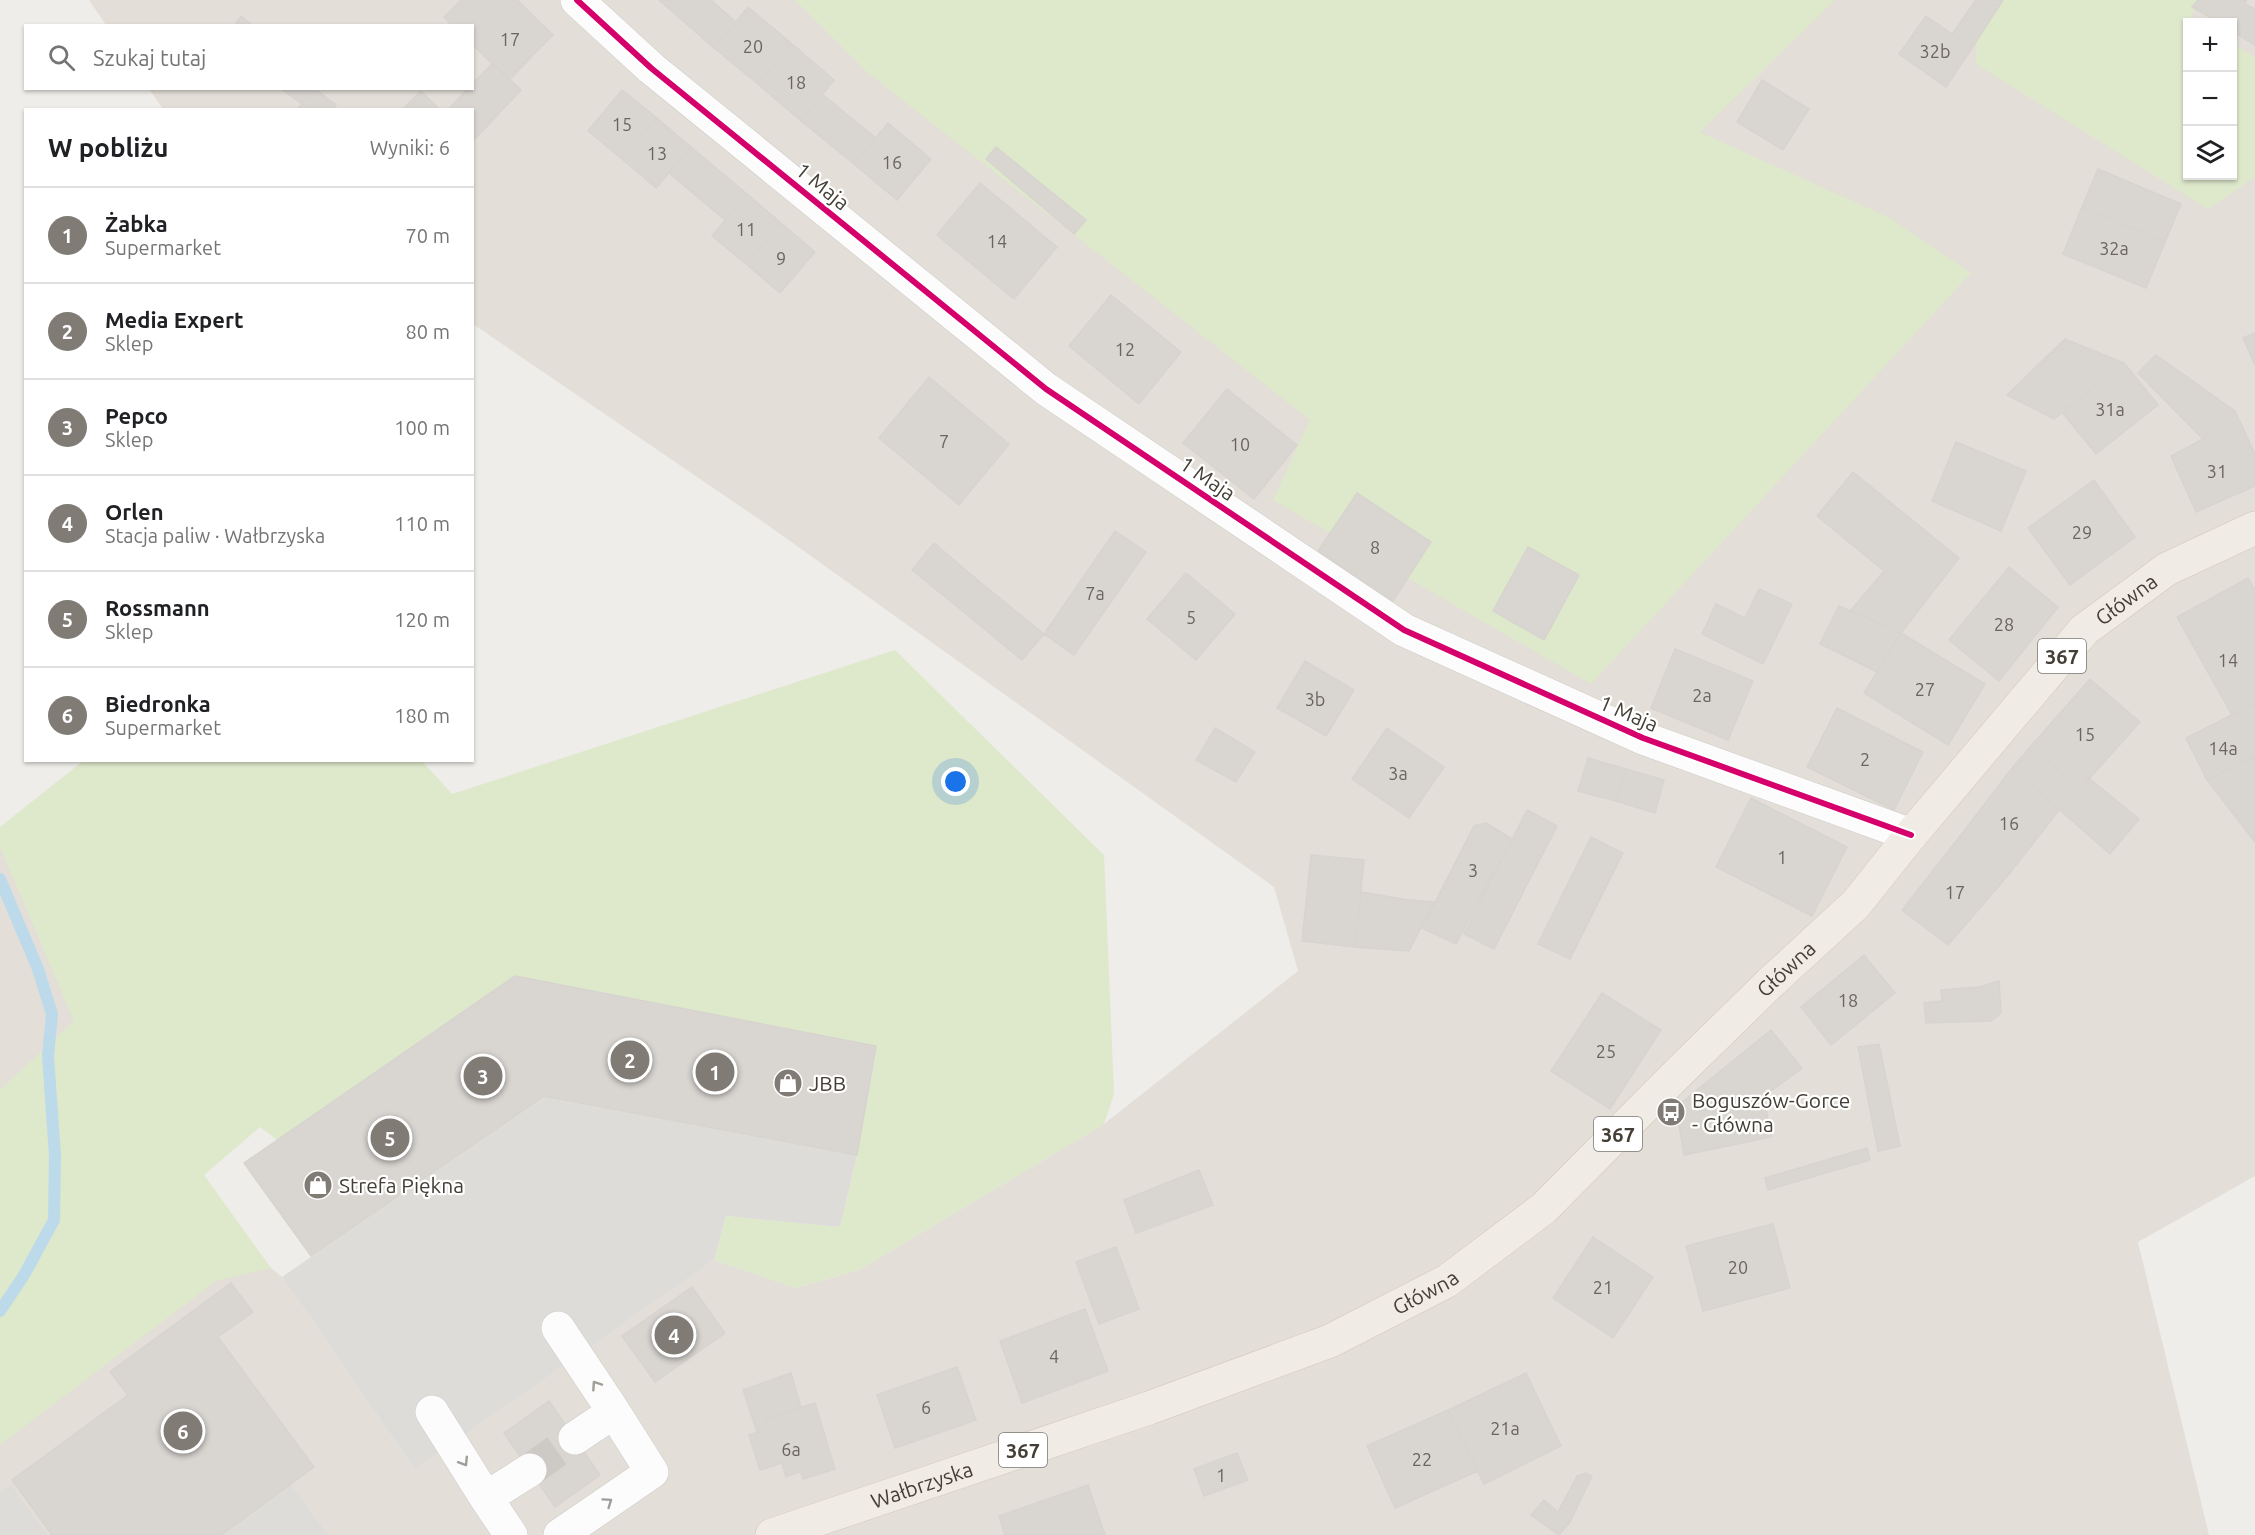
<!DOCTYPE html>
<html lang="pl">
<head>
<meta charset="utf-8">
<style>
  body { margin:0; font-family:Ubuntu,sans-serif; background:#f2f2f2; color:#202124 }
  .controls { position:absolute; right:18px; top:18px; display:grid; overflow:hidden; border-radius:0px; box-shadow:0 2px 4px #0004 }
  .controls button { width:54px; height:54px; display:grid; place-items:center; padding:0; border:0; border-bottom:2px solid #e0e0e0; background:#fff; color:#202124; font:30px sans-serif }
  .you { position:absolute; left:956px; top:782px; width:21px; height:21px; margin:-15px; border:4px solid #fff; border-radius:50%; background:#1a73e8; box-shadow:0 0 0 9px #1a73e833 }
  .badge { display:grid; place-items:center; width:39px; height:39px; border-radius:50%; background:#807b75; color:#fff; font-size:20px; font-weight:700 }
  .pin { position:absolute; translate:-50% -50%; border:3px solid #fff; box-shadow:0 2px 6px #0006 }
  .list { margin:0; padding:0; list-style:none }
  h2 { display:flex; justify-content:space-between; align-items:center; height:78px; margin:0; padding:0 24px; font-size:26px }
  h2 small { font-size:20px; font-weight:400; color:#757577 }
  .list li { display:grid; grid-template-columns:39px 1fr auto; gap:18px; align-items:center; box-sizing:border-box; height:96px; padding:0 24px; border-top:2px solid #e0e0e0 }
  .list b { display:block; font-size:22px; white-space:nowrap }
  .list p { margin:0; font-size:20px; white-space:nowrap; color:#757577 }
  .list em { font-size:20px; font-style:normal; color:#757577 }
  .icon { flex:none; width:33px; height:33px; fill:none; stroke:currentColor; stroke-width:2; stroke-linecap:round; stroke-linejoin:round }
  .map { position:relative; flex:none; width:2255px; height:1535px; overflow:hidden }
  .search { position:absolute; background:#fff; box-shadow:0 2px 4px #0004; left:24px; top:24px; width:450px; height:66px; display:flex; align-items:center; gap:15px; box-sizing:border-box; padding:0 21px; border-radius:0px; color:#757577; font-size:22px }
  .panel { position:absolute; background:#fff; box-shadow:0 2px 4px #0004; left:24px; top:108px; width:450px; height:654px; border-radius:0px }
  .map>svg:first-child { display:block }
</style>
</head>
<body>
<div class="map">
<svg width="2255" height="1535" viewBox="0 0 2255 1535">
  <rect width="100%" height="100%" fill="#efede9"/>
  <path fill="#e3ded7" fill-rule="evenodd" d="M89,0H2255V1176L2138,1242L2209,1535H0V843L184,1172L271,1268L282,1277L415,1470L714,1260L796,1288L859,1270L1104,1124L1298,971L1274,887L769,526L473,324L472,110L163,109L149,89L472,88V26L106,25ZM2188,22H2232V176H2188Z"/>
  <path fill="#dee8cb" d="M795,0H1835L1700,132L1890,218L1971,273L1591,684L1273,500L1310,420L868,73Z
    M1977,0H2200L2191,16L2200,22H2188V176H2232L2233,43L2255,58V177L2208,209L1976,64Z
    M895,650L1104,855L1114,1094L1104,1124L859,1270L796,1288L714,1260L726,1216L840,1227L857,1155L876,1046L515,976L277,1140L260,1127L204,1175L271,1268L216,1281L0,1445V1090L74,1021L0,847V827L83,761H422L452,794Z"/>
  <path fill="#dedcd9" d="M544,1096L857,1155L840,1227L726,1216L714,1260L415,1470L282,1277Z
    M282,1473L328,1535H194Z
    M11,1485L48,1535H0V1492Z"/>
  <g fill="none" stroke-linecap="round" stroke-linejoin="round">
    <path stroke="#bddaea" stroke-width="12" d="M0,879L38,969L52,1014L48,1056L55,1156L54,1220L24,1275L0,1311"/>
  </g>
  <path fill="#d9d6d2" stroke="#d7d4cf" stroke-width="1.5" d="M461,0H517L553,35L509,80L472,44V26H453L444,17Z
    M659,0H711L736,22L714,48Z
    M1976,0H2003L1972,48L1952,34Z
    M2198,0H2247L2245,4L2255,9V45L2232,31V22H2218L2192,7Z
    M748,7L791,43L758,84L714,48Z
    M241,16L253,26H234Z
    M1926,16L1972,48L1946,87L1899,54Z
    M791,43L834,80L801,121L758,84Z
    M493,63L521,90L473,141L472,110H448L468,88H472V84Z
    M1762,80L1809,109L1783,150L1737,122Z
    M280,88H314L302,104Z
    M314,88L336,105L333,110H297Z
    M622,90L657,118L622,159L588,131Z
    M421,91L440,110H402Z
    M822,94L876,138L854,164L801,121Z
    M657,118L691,147L656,188L622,159Z
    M888,123L931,159L897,200L854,164Z
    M691,147L747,194L725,220L669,173Z
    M996,147L1086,220L1074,234L986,159Z
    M2098,169L2181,204L2165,242L2082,207Z
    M980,183L1057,247L1014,299L937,235Z
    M747,194L781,223L746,264L712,236Z
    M2082,207L2165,242L2146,288L2063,254Z
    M781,223L815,252L780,293L746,264Z
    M1111,295L1181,352L1139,404L1069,346Z
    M2255,333V365L2243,338Z
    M2065,339L2124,363L2054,419L2007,395Z
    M2156,355L2235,411L2203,439L2138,373Z
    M2124,363L2158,405L2096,454L2062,412Z
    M929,377L1009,444L959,505L879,438Z
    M1227,389L1297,445L1254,499L1183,443Z
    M2235,411L2255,454V486L2196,512L2171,456L2203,439Z
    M1956,442L2026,471L2001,531L1932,501Z
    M1853,472L1959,558L1901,633L1851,610L1884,571L1817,516Z
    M2094,480L2135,537L2070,585L2028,528Z
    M1357,493L1431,542L1393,601L1318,551Z
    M1115,531L1146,552L1074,655L1044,634Z
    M934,543L980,582L959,608L912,570Z
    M1528,547L1579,575L1544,640L1493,611Z
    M2009,567L2058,607L1999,681L1949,640Z
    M1186,573L1235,614L1196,660L1147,619Z
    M2248,578L2255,590V703L2232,715L2177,617Z
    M980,582L1044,634L1022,660L959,608Z
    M1759,589L1792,604L1763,664L1702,634L1716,604L1745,618Z
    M1839,606L1901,633L1877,672L1820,644Z
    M1901,633L1985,684L1948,745L1864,693Z
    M1675,649L1753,681L1728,740L1651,708Z
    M1305,661L1354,690L1326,736L1277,708Z
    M2090,679L2140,722L2080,789L2031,746Z
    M2255,703V762L2252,757L2207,780L2186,738Z
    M1837,708L1923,752L1894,810L1807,767Z
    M1215,728L1255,752L1236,782L1196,760Z
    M1387,728L1444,767L1409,818L1352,779Z
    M2031,746L2080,789L2090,779L2139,819L2110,854L2012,768Z
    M2252,757L2255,762V842L2207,780Z
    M1588,758L1626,769L1616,801L1578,791Z
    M2012,768L2059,810L2010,873L1960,836Z
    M1626,769L1664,780L1655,813L1616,801Z
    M1751,798L1847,847L1812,916L1716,867Z
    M1527,810L1557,826L1494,949L1464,934Z
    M1486,823L1512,839L1456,944L1422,928L1474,826Z
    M1960,836L2010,873L1948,945L1902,910Z
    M1591,837L1623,853L1570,959L1538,944Z
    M1311,855L1364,860L1355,947L1302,941Z
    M1361,892L1409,900L1434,902L1409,951L1355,947Z
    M1864,955L1895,993L1831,1045L1801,1007Z
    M515,976L876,1046L857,1155L544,1096L311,1256L244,1163Z
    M1999,981L2001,1013L1991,1021L1926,1023L1924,1003L1942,1001L1941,990L1979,987Z
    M1602,993L1661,1030L1610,1109L1551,1071Z
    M1771,1030L1802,1068L1764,1096L1771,1137L1684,1155L1676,1107Z
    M1879,1044L1900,1146L1878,1151L1858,1047Z
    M1867,1148L1870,1160L1768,1190L1765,1178Z
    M1199,1170L1213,1205L1136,1233L1124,1200Z
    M1773,1224L1790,1288L1703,1311L1686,1246Z
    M1593,1237L1653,1277L1613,1338L1553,1298Z
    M1116,1247L1139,1309L1099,1324L1076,1262Z
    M231,1283L253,1312L218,1337L314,1467L221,1535H52L12,1480L128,1395L110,1372Z
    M692,1287L725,1333L655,1382L622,1336Z
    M1085,1309L1108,1371L1022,1403L1000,1341Z
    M957,1367L976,1420L895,1448L877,1395Z
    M791,1373L801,1407L765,1419L768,1429L757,1432L743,1390Z
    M1526,1373L1561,1446L1484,1484L1448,1410Z
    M549,1401L600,1475L555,1507L504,1433Z
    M815,1403L835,1469L803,1479L801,1471L786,1477L782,1463L760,1470L749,1435L768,1429L765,1419Z
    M1448,1410L1478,1471L1395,1508L1367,1446Z
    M1237,1453L1248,1480L1204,1496L1194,1469Z
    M1586,1473L1592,1476L1570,1522L1559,1535L1531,1515L1544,1500L1558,1512L1577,1476Z
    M1088,1485L1105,1535H1005L999,1516Z"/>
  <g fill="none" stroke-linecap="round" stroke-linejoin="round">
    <path stroke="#cdcac5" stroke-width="33" stroke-dasharray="33 16" stroke-linecap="butt" d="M530,1470L575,1438"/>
    <g stroke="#cdcbc7" stroke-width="34">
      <path id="minor" d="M577,0L651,68L1046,389L1404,630L1643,738L1911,835
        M558,1328L614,1412L575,1438
        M432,1412L486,1498L530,1470
        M486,1498L511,1535
        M560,1535L652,1472L614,1412"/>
    </g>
    <g stroke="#d0c8b8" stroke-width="34">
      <g id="major">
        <path id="s1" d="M772,1535L1149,1408L1330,1341L1447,1281L1544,1208L1675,1076L1770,983L1856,904L1911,835L2084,630L2167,569L2255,528"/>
      </g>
    </g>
    <use href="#minor" stroke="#fdfcfc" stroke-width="33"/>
    <use href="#major" stroke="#f0ebe4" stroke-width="33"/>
    <g stroke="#fff" stroke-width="10">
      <path id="cycleway" d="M577,0L651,68L1046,389L1404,630L1643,738L1911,835"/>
    </g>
    <use href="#cycleway" stroke="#d6006c" stroke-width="6"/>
  </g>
  <defs><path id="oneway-chevron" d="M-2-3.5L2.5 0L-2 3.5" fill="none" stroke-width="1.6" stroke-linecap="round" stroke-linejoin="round" transform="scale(1.5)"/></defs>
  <g stroke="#a09d99">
    <use href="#oneway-chevron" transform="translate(596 1385) rotate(-124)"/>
    <use href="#oneway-chevron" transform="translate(464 1462) rotate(58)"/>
    <use href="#oneway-chevron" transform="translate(608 1502) rotate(-35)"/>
  </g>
  <defs>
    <g id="shop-disc" transform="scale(1.5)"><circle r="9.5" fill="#807b75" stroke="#fff"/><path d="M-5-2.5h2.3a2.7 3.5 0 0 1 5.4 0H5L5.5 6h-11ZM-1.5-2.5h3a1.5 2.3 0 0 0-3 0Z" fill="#fff"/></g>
    <g id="bus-disc" transform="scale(1.5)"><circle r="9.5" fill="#807b75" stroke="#fff"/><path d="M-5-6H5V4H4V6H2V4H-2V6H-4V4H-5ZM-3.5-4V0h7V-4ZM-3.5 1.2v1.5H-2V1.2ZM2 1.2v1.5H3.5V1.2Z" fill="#fff"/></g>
  </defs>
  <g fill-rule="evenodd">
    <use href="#shop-disc" x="788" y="1083"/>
    <use href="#bus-disc" x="1671" y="1112"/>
    <use href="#shop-disc" x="318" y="1185"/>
  </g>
  <g text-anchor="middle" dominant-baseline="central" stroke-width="4.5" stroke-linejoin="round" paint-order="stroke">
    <g font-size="18" fill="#6a655e">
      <text x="510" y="39">17</text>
      <text x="753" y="46">20</text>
      <text x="1935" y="51">32b</text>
      <text x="796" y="82">18</text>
      <text x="622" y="124">15</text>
      <text x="657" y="153">13</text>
      <text x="892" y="162">16</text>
      <text x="746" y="229">11</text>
      <text x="997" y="241">14</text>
      <text x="2114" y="248">32a</text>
      <text x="781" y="258">9</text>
      <text x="1125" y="349">12</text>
      <text x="2110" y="409">31a</text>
      <text x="944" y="441">7</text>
      <text x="1240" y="444">10</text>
      <text x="2217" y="471">31</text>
      <text x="2082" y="532">29</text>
      <text x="1375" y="547">8</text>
      <text x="1095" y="593">7a</text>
      <text x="1191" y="617">5</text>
      <text x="2004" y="624">28</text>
      <text x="2228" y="660">14</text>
      <text x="1925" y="689">27</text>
      <text x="1702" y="695">2a</text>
      <text x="1315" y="699">3b</text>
      <text x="2085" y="734">15</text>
      <text x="2223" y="748">14a</text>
      <text x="1865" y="759">2</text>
      <text x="1398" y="773">3a</text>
      <text x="2009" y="823">16</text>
      <text x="1782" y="857">1</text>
      <text x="1473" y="870">3</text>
      <text x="1955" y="892">17</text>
      <text x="1848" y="1000">18</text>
      <text x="1606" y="1051">25</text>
      <text x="1738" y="1267">20</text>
      <text x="1603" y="1287">21</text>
      <text x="1054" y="1356">4</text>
      <text x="926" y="1407">6</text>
      <text x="1505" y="1428">21a</text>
      <text x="791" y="1449">6a</text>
      <text x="1422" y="1459">22</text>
      <text x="1221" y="1475">1</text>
    </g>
    <g fill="#fff" stroke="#7c7872" stroke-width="1.5">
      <rect x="2038" y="639" width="48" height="34" rx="4.5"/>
      <rect x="1594" y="1117" width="48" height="34" rx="4.5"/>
      <rect x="999" y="1433" width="48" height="34" rx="4.5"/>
    </g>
    <g font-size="20" font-weight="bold" fill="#443e36">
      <text x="2062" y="656">367</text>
      <text x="1618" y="1134">367</text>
      <text x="1023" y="1450">367</text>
    </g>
    <g font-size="21" fill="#443e36" stroke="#fff">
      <text transform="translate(823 186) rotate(39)">1 Maja</text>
      <text transform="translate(1208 478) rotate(34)">1 Maja</text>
      <text stroke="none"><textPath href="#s1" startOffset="1688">Główna</textPath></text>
      <text transform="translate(1629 713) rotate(23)">1 Maja</text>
      <text stroke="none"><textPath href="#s1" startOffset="1184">Główna</textPath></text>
      <text stroke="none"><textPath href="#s1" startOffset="698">Główna</textPath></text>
      <text stroke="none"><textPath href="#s1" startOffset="158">Wałbrzyska</textPath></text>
    </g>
    <g font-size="21" fill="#443e36" stroke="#fff" text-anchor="start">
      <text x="809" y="1083">JBB</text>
      <text x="1692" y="1100">Boguszów-Gorce<tspan x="1692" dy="24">- Główna</tspan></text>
      <text x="339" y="1185">Strefa Piękna</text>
    </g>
  </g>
</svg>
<div class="controls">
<button>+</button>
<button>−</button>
<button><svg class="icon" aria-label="layers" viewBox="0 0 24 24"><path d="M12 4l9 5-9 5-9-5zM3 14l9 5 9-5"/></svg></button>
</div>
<div class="you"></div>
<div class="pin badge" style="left:715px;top:1072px">1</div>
<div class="pin badge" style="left:630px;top:1060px">2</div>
<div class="pin badge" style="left:483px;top:1076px">3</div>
<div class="pin badge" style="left:674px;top:1335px">4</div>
<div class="pin badge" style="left:390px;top:1138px">5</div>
<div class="pin badge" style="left:183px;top:1431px">6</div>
<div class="search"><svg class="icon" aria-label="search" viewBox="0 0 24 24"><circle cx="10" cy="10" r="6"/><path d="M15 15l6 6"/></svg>Szukaj tutaj</div>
<section class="panel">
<h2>W pobliżu<small>Wyniki: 6</small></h2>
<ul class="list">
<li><span class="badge">1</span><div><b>Żabka</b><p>Supermarket</p></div><em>70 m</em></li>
<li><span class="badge">2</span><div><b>Media Expert</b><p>Sklep</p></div><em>80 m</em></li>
<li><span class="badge">3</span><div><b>Pepco</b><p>Sklep</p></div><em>100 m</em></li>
<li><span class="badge">4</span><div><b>Orlen</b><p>Stacja paliw · Wałbrzyska</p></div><em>110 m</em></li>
<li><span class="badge">5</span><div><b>Rossmann</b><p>Sklep</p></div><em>120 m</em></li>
<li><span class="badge">6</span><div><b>Biedronka</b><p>Supermarket</p></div><em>180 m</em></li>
</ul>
</section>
</div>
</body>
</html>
